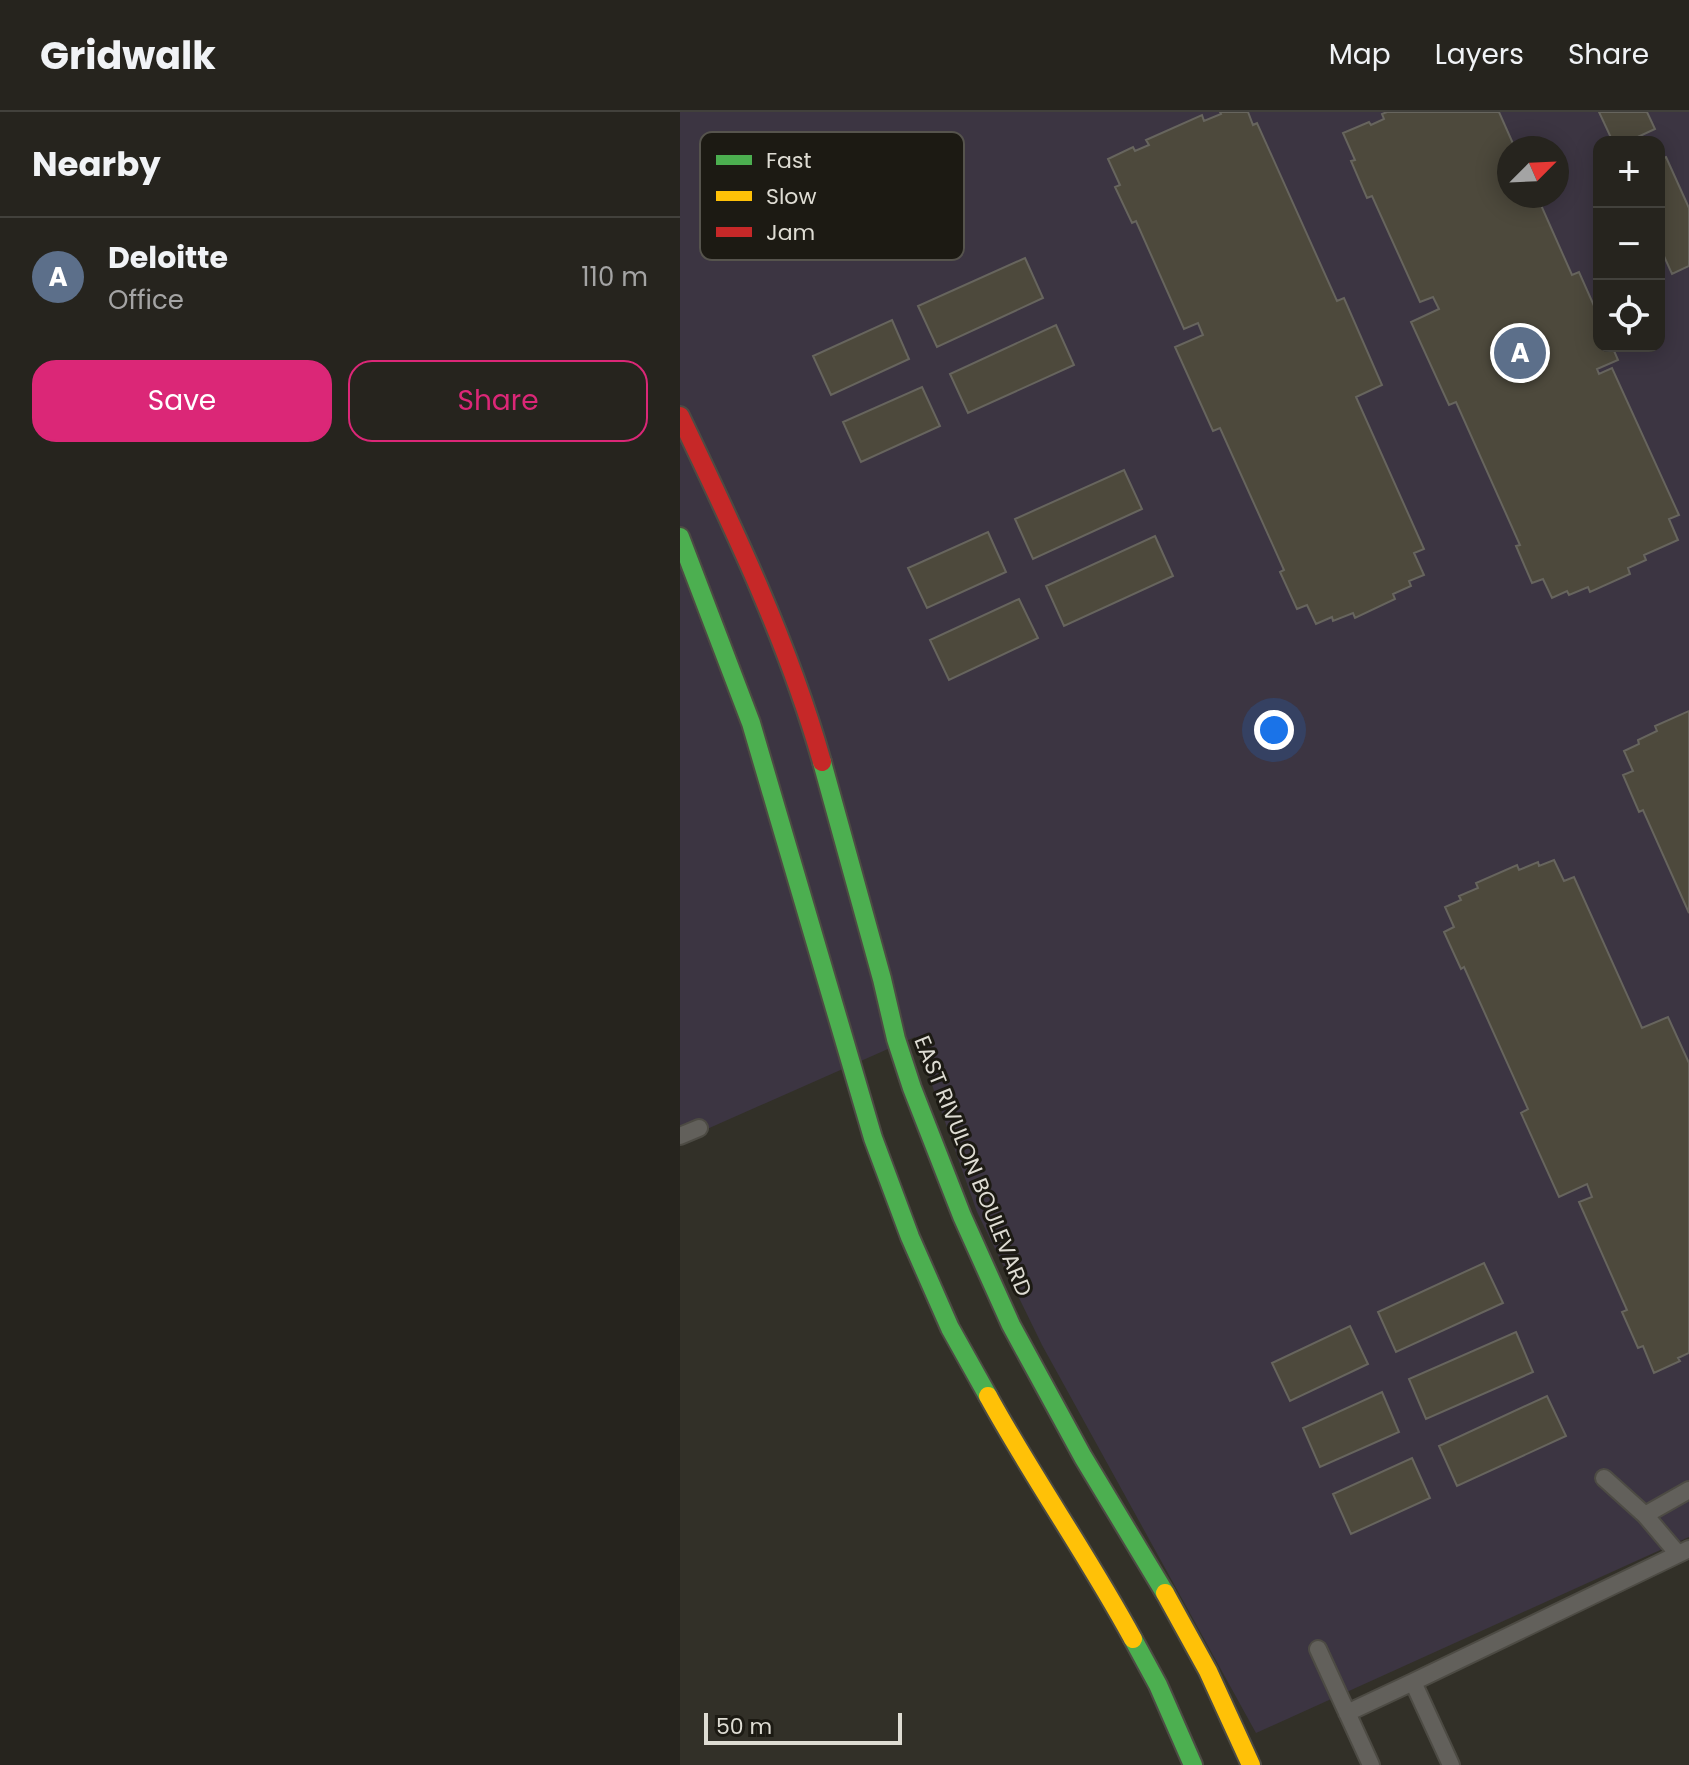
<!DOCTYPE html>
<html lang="en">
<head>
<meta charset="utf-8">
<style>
  body { margin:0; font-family:Poppins,sans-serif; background:#32302b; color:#f1f3f6 }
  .controls { position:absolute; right:24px; top:24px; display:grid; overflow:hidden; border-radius:16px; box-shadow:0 4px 20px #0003 }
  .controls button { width:72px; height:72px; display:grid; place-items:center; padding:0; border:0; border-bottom:2px solid #42413c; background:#26241e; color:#f1f3f6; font:40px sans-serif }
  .compass { position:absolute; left:817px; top:24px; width:72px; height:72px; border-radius:50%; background:#26241e; box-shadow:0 4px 20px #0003; rotate:66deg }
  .scale { position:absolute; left:24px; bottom:20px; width:198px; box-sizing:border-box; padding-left:8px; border:4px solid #dedcd3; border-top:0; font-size:22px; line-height:28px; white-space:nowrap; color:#dedcd3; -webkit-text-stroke:6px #1c1a13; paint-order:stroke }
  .you { position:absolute; left:594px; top:618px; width:28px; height:28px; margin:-20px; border:6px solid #fff; border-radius:50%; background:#1a73e8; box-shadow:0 0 0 12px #1a73e833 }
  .badge { display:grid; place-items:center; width:52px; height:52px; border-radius:50%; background:#db2777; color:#fff; font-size:26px; font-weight:700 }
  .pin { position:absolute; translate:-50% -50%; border:4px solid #fff; box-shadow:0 2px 8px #0006 }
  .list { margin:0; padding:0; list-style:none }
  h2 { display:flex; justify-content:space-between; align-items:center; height:104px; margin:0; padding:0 32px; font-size:34px }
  h2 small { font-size:26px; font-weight:400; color:#a4a4a4 }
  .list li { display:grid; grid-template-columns:52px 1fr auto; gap:24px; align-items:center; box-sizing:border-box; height:120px; padding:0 32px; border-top:2px solid #42413c }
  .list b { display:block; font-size:30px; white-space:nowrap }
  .list p { margin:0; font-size:26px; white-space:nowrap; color:#a4a4a4 }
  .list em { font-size:26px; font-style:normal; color:#a4a4a4 }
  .actions { display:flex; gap:16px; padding:24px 32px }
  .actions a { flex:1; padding:18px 0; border:2px solid #db2777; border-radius:24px; text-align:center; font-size:28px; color:#db2777 }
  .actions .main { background:#db2777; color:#fff }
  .icon { flex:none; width:44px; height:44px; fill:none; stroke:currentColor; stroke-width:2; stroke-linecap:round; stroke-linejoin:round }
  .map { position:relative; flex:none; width:1009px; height:1653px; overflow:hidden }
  header { display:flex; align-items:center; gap:48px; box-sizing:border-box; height:112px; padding:0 40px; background:#26241e; border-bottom:2px solid #42413c }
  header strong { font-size:38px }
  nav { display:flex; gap:44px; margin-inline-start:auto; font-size:28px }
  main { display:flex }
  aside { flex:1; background:#26241e }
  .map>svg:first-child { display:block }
</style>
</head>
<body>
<header>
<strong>Gridwalk</strong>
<nav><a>Map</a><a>Layers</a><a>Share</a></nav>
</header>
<main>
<aside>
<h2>Nearby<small></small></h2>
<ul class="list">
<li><span class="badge" style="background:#5c6f8a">A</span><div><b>Deloitte</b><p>Office</p></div><em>110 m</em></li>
</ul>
<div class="actions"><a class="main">Save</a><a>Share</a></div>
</aside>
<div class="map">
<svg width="1009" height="1653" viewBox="0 0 1009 1653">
  <rect width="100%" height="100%" fill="#323028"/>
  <path fill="#3c3542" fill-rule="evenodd" d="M0,0H1009V1425L576,1621L362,1233L297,1100L235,925L0,1029ZM919,30H979V234H919ZM829,36H877V84H829Z"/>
  <path fill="#4d493c" stroke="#67655e" stroke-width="2" d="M540,0H568L573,13L577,11L657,189L664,186L702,273L676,285L744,437L734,441L744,463L729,469L731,474L713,482L715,487L675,506L673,501L653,509L652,505L636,512L627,493L617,497L600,460L604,458L540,316L533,319L495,235L523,223L518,211L504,217L456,109L452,111L435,75L440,73L428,47L453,35L455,39L469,33L466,28L522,3L524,9L541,2Z
    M707,0H819L835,36H829V84H857L892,163L899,160L919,205V234H932L938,248L917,257L919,262L932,256L999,403L989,407L998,428L964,443L966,448L948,456L950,462L910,480L908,475L889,483L887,479L872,486L863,467L852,471L836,434L840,433L776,290L769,293L731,210L759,197L753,185L740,190L692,84L687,86L671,49L675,48L663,21L689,10L691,13L704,7L702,2Z
    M919,0H967L975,17L947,30H933Z
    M986,45L1009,96V154L992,162L979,133V48Z
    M345,146L363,186L257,235L238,194Z
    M212,208L229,247L151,283L133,244Z
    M376,213L394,253L288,301L270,262Z
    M242,275L260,314L181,350L163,310Z
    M444,358L462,397L353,447L335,407Z
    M308,420L326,460L247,496L228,456Z
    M475,424L493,464L384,514L366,474Z
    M339,487L358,526L269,568L250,528Z
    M1009,599V801L963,698L959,700L943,663L953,659L944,639L959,632L958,628L977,619L975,614Z
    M874,748L884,769L894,765L962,916L988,905L1009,951V1241L998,1246L1000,1249L974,1261L963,1234L958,1236L942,1200L947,1198L899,1090L912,1085L907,1072L879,1085L841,1001L848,997L784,855L781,857L764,820L774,815L765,795L781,788L779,784L798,776L796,771L837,753L839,758L858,750L859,754Z
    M804,1151L823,1191L716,1240L698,1200Z
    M670,1214L688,1252L610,1289L592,1251Z
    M836,1220L853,1260L746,1307L729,1267Z
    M702,1280L719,1320L640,1355L623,1316Z
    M867,1284L886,1324L777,1374L759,1334Z
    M732,1346L750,1386L671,1422L653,1382Z"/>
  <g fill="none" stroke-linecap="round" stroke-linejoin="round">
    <g stroke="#4d4b44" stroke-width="20">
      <path id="lane" d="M0,1024L19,1016
        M924,1366L965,1403L998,1442
        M965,1403L1009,1378
        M638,1537L691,1653
        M733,1570L1009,1437
        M667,1601L733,1570L771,1653"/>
    </g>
    <g stroke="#4d4b44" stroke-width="22">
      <path id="fast" d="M0,425L71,611L193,1026L230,1125L270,1216L308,1284
        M142,650L202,867L216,927L232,976L282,1104L331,1213L403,1345L485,1481
        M453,1527L478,1573L513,1653"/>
    </g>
    <g stroke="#4d4b44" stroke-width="22">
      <path id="slow" d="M308,1284C353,1366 408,1444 453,1527
        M485,1481L528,1559L571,1653"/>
    </g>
    <g stroke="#4d4b44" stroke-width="22">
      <path id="jam" d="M0,304C54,417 108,530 142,650"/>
    </g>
    <use href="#lane" stroke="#62605b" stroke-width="16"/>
    <use href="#fast" stroke="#4caf50" stroke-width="18"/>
    <use href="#slow" stroke="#ffc107" stroke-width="18"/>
    <use href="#jam" stroke="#c62828" stroke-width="18"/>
  </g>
  <g text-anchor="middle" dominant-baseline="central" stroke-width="6" stroke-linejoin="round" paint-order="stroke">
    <g font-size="22" fill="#dedcd3" stroke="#1c1a13">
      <text transform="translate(293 1054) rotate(68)">EAST RIVULON BOULEVARD</text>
    </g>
  </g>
  <rect x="20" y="20" width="264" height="128" rx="12" fill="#1c1a13" stroke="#56544d" stroke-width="2"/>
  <rect x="36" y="43" width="36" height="10" fill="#4caf50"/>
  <rect x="36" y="79" width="36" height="10" fill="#ffc107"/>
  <rect x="36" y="115" width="36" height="10" fill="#c62828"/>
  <g font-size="22" fill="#dedcd3">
    <text x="86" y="56">Fast</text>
    <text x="86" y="92">Slow</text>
    <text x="86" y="128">Jam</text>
  </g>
</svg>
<div class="controls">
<button>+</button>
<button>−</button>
<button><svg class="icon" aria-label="locate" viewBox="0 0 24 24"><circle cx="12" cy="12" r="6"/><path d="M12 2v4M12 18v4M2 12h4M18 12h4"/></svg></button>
</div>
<svg class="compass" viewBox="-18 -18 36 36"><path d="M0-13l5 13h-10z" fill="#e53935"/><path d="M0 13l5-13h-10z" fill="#a4a4a4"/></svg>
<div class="scale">50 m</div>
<div class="you"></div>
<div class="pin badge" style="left:840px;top:241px;background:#5c6f8a">A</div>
</div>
</main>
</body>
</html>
